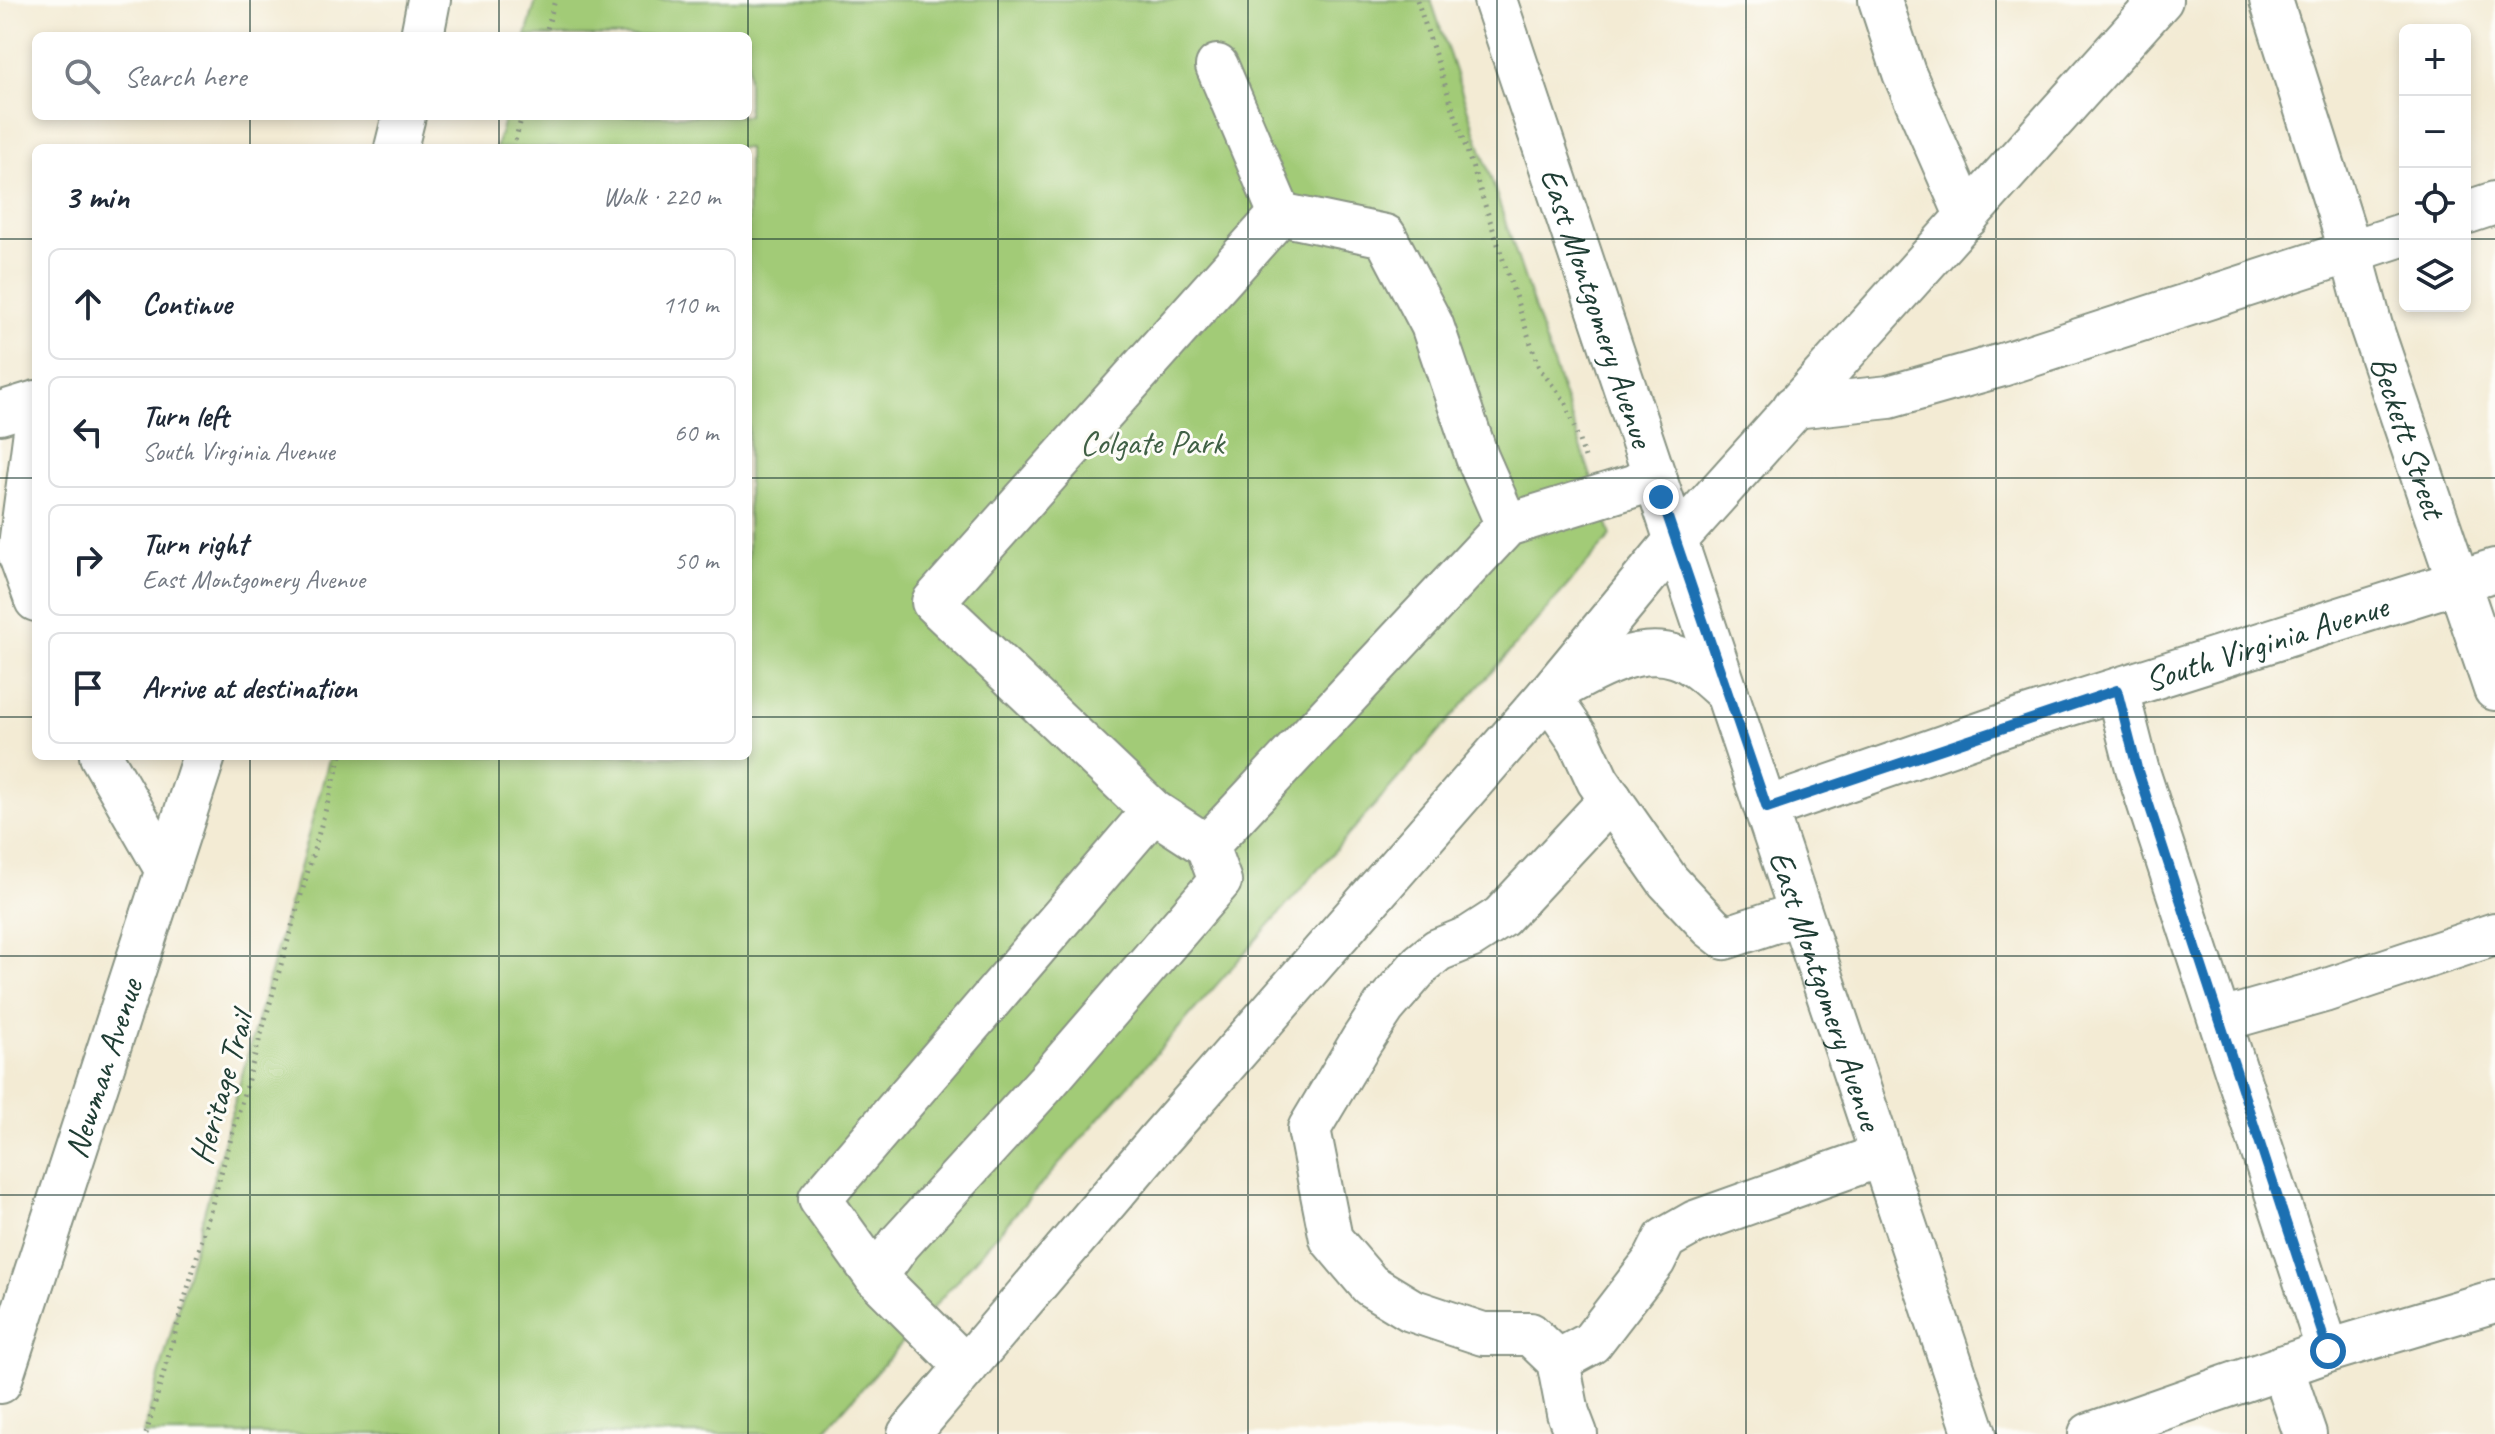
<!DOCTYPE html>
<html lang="en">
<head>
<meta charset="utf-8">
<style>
  body { margin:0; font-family:Caveat,sans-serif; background:#f2f2f3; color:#1f2937 }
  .controls { position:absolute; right:24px; top:24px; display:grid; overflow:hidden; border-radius:12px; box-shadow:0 4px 12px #0003 }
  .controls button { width:72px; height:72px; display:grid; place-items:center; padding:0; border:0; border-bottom:2px solid #e0e1e3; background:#fff; color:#1f2937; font:40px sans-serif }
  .stop { position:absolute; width:24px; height:24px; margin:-18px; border:6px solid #1f6fb2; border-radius:50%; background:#fff }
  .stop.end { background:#1f6fb2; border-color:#fff; box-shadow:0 2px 8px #0008 }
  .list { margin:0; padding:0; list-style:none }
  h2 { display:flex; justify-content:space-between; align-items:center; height:104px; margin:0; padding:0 32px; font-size:34px }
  h2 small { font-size:26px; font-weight:400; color:#747a83 }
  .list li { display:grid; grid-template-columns:52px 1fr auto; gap:24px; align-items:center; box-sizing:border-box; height:112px; margin:0 16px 16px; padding:0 16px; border:2px solid #e0e1e3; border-radius:12px }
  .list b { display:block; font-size:30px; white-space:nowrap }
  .list p { margin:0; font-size:26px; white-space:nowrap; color:#747a83 }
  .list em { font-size:26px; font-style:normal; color:#747a83 }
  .icon { flex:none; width:44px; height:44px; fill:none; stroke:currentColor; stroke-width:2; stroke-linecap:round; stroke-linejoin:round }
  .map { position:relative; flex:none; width:2495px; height:1434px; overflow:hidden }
  .search { position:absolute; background:#fff; box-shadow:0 4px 12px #0003; left:32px; top:32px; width:720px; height:88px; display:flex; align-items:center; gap:20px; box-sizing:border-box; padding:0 28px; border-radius:12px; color:#747a83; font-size:30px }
  .panel { position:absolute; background:#fff; box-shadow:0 4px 12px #0003; left:32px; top:144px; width:720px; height:616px; border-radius:12px }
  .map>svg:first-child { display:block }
</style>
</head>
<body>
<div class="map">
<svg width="2495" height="1434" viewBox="0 0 2495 1434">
  <rect width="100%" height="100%" fill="#fdfcf7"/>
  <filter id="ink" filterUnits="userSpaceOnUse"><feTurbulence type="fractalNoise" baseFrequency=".0125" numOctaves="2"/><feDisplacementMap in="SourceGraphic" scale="16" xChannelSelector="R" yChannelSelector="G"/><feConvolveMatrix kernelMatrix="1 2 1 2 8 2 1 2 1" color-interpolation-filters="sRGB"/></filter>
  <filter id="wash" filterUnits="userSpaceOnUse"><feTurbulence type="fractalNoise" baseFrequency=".006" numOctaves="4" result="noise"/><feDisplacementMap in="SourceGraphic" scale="32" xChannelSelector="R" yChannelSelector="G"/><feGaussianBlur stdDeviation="1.8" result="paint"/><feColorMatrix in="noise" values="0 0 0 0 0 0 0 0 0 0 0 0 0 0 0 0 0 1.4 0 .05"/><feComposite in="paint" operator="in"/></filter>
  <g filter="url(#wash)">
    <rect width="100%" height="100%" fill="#f3ebd4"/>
    <path fill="#a2cb77" stroke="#608456" stroke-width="2" d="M536,0H1431L1611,536L822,1434H143L330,756H748V148H496L505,116H748V36H526Z"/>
  </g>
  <g filter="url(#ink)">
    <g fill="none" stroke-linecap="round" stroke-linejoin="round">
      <g stroke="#899484" stroke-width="46">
        <g id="minor">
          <path id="s1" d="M1495,0L1975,1434"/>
          <path d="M1880,0L1904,73L1967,217"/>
          <path id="s2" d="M2271,0L2351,252L2371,326L2495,689"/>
          <path d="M422,36L429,0"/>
          <path d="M1217,66L1280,214"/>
          <path d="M396,148L404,116"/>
          <path d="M2465,213L2495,203"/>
          <path d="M1794,407L1889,397L2002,365L2405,234"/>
          <path d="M0,413L36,402"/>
          <path d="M36,423L19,553L36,600"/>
          <path d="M2117,690L2137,768L2328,1351"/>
          <path d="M1727,693C1712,680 1697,664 1677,657C1633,642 1584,676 1548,695L1579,740L1598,781L1668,881L1711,927L1725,938L1800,913"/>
          <path d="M101,756L166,869"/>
          <path id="s3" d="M1767,808L2020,720L2495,570"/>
          <path d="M1207,846L1507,525L1656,479"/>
          <path d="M2222,1020L2324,991L2495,934"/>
          <path d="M876,1277L900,1243L1045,1084L1220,881L1207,846L1153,811L933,602L1280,214L1385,236L1432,325L1477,457L1507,525"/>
          <path d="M1558,1361L1591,1343L1654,1261L1665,1239L1695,1222L1882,1155"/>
          <path d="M966,1367L876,1277L820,1199L1153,811"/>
          <path d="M2282,1367L2305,1434"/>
          <path id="s4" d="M0,1382L204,756"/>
          <path d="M909,1434L1157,1142L1548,695L1676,540L2161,0"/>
          <path d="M1576,1434L1568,1413L1558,1361L1530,1334H1483L1411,1310L1370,1285L1331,1239L1309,1129L1362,1040L1384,1007L1421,964L1438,950L1470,937L1501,917L1611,799"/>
          <path d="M2090,1434L2328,1351L2495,1301"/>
        </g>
      </g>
      <path stroke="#899484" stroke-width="5" stroke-dasharray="2 6" stroke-linecap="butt" d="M1417,0L1539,368L1565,401L1585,458
        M545,36L555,0
        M513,148L522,116
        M146,1434L341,756"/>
      <use href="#minor" stroke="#fff" stroke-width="42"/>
    </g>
  </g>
  <g fill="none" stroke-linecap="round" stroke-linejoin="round" filter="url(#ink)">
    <path stroke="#1f6fb2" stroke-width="10" d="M1661,497L1767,808L2117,690L2137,768L2328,1351"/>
  </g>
  <path fill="none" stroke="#1f3d34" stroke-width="2" stroke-opacity="0.55" d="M250,0V36M499,0V36M748,0V1434M998,0V1434M1248,0V1434M1497,0V1434M1746,0V1434M1996,0V1434M2246,0V1434M250,116V148M499,116V148M0,239H36M748,239H2405M2465,239H2495M0,478H36M748,478H2495M0,717H36M748,717H2495M250,756V1434M499,756V1434M0,956H2495M0,1195H2495"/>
  <g text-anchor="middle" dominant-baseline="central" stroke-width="6" stroke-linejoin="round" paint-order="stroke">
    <g font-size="34" fill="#1f3d34" stroke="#fdfcf7">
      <text stroke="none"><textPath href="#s1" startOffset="324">East Montgomery Avenue</textPath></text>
      <text stroke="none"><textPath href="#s2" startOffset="458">Beckett Street</textPath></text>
      <text stroke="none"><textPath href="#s3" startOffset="526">South Virginia Avenue</textPath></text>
      <text stroke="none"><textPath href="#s1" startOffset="1044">East Montgomery Avenue</textPath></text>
      <text stroke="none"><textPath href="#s4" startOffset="330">Newman Avenue</textPath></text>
      <text transform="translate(221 1088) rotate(-74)">Heritage Trail</text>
    </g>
    <g font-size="34" fill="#406045" stroke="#fdfcf7">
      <text x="1152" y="442">Colgate Park</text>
    </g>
  </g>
</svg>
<div class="controls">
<button>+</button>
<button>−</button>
<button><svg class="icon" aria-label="locate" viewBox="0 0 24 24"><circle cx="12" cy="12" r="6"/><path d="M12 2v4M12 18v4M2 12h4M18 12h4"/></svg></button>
<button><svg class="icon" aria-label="layers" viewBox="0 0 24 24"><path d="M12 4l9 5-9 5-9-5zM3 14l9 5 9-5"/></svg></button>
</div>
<div class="stop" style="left:2328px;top:1351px"></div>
<div class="stop end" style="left:1661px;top:497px"></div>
<div class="search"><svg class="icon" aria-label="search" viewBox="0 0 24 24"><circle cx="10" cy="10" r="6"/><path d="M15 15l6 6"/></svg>Search here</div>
<section class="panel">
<h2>3 min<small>Walk · 220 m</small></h2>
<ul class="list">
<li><svg class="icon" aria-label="ahead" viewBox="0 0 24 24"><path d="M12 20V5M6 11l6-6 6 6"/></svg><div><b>Continue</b></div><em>110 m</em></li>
<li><svg class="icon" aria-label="left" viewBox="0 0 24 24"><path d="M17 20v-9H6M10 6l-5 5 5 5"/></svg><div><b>Turn left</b><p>South Virginia Avenue</p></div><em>60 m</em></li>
<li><svg class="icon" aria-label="right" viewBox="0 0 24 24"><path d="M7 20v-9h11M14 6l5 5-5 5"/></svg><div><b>Turn right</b><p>East Montgomery Avenue</p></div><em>50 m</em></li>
<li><svg class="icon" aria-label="arrive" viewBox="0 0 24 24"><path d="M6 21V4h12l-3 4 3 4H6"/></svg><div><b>Arrive at destination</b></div></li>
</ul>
</section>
</div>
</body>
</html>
